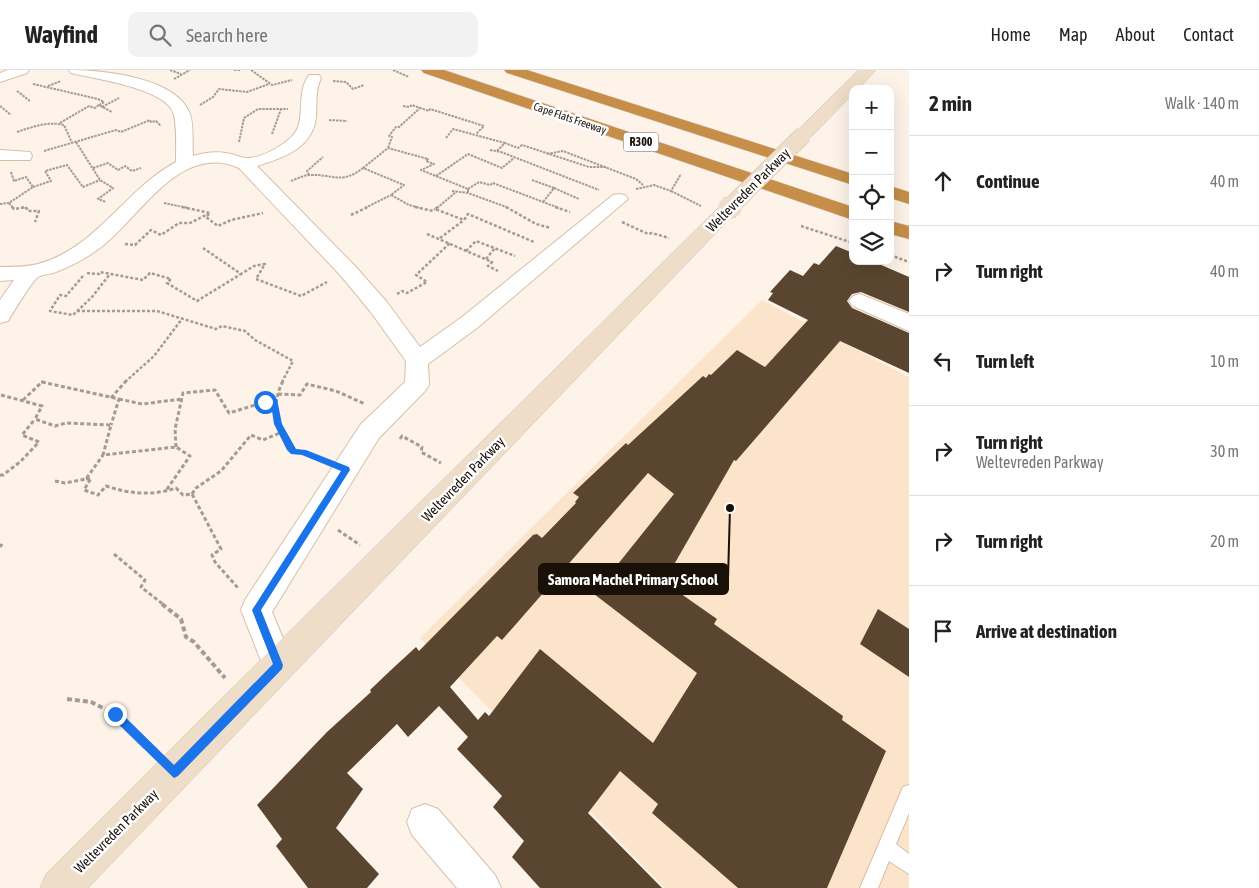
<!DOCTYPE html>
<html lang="en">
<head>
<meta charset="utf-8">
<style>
  body { margin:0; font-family:"Asap Condensed",sans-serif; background:#f2f2f2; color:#222 }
  .controls { position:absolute; right:15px; top:15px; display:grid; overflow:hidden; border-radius:10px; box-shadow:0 5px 20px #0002 }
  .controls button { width:45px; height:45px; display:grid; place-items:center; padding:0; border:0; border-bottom:1px solid #e0e0e0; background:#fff; color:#222; font:25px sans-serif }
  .stop { position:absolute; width:15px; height:15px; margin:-11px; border:4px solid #1a73e8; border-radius:50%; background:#fff }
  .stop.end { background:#1a73e8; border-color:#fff; box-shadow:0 1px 5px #0008 }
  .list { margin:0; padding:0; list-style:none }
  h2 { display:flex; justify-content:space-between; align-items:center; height:65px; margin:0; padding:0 20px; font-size:21px }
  h2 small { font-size:16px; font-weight:400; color:#767676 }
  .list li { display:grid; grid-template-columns:32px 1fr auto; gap:15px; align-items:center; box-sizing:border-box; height:90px; padding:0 20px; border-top:1px solid #e0e0e0 }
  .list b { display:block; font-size:19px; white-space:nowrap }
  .list p { margin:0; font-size:16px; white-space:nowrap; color:#767676 }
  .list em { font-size:16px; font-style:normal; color:#767676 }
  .icon { flex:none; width:28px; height:28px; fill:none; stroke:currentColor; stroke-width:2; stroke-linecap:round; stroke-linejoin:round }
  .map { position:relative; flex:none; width:909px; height:818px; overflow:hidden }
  header { display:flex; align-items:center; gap:30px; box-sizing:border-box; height:70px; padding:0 25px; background:#fff; border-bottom:1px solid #e0e0e0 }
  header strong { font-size:24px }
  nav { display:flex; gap:28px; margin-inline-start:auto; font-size:18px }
  .search { width:350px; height:45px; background:#f2f2f2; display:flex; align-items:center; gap:12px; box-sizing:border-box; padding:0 18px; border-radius:10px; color:#767676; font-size:19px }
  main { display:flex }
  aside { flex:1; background:#fff }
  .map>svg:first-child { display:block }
</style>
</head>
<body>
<header>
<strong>Wayfind</strong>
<div class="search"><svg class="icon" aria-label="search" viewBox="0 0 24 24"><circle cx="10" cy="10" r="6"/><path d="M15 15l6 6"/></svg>Search here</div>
<nav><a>Home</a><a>Map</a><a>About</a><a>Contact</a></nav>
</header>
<main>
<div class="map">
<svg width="909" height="818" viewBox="0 0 909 818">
  <rect width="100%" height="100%" fill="#fdf3e9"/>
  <path fill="#fce4ca" d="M762,230L909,307V818H665L420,568Z"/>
  <path fill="#5a4630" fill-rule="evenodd" d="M836,176L853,183V191H872L909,207V242L861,222L852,224L847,231L852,238L909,263V303L840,271L736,391L734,390L664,512L717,549L714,554L843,646L842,650L886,681L827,818H738L652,743L658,734L620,701L588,743L662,818H540L512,787L524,771L493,737L502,726L457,679L468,667L439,636L408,667L397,654L347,703L363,719L336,758L379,804L367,818H308L276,776L282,769L257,735L327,662L371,622L370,620L391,600L416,577L419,581L533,465L537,464L542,468L576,433L575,432L579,427L573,423L626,373L628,375L703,306L706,308L709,304L711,305L737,280L765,297L808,250L768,230L773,223L770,222L790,200L803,206L814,193L819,195ZM648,403L674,424L594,524L697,603L653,673L540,579L489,646L485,642L478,650L450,617L497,566L502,570Z
    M878,539L909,559V607L860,574Z"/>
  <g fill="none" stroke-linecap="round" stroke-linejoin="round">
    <g stroke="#d7bfa6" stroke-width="2">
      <path id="lane" d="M909,715V743L896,774L909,784V804L889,791L878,818H860L903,717Z"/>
    </g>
    <g stroke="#d7bfa6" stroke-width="2">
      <path id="street" d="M8,0H29L27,3L0,12V3Z
        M69,0C102,0 177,7 190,44C194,56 192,73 193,86C206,82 219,81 231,84C236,85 242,88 246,88C261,89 293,72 298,57C304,40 297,22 309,5H319L321,8C315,21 317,33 316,47C313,78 283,88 257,96L355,196L386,231L420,277L462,247L613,125L619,124L625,125L628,129L477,258L428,294L429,315L425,321L379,368L272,542L294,595L289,606L278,611L267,606L241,540L245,530L361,354L405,312L406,291L370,241L341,206L239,98C180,71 139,149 100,178C87,188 71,196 56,202C51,204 43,204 38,207C32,211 13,243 8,251L0,253V230L14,210L0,211V197C13,197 26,197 38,194C97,178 125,119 176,92C176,77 177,60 174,45C168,18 94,9 71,3Z
        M0,80L30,82L32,86L30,90H0Z
        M860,224L909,244V261L853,236L849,231L853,226Z
        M425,734L438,739L495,805L501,818H457L412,765L407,752L412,739Z"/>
    </g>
    <g stroke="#d7bfa6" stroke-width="1">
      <path id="secondary" d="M859,0H876L858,19H853V24L809,69L803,70L797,69L794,65L797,61Z
        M729,132L736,134L739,138L736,142L88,818H40L46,804C270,579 497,357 722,134Z"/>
    </g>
    <g stroke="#d6d4d3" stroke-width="1">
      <path id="highway" d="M421,0H444L853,137V150L424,3Z
        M504,0H527L853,104V115L507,3Z
        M890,116L909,122V134L890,128Z
        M890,151L909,156V169L890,164Z"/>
    </g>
    <path stroke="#a59b92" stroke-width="2" stroke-dasharray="2.5 1" stroke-linecap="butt" d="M170,0L181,4
      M234,0H240
      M251,0L272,15L292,10
      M393,0L409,7
      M174,9L190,0
      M333,11L346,12L353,19L364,15
      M33,14L98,29L104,32L99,35L112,42
      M48,16L61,11
      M17,21L30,31
      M200,35L213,27L219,19L247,22L269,14
      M0,36L11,45
      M403,36L409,37L412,35L429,41L430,39L484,56L476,64
      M102,37L119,28
      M329,50L347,51
      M60,53L89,36L95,38L99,35
      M17,62C32,57 48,51 64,55L72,73
      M272,64L281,39
      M446,68L453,59L505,73
      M76,72L100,110L113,118L98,129L106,132
      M239,72L244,48L258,39H288
      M388,78L392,67L389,66L396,57H399L420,38
      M490,80L501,82L599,120
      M44,81L116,60L121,62L150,50L151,52L156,51L161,56
      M497,81L505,73L518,78L522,75L589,97H607
      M547,84L563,81L636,109L643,115
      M93,98L108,93L118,100L125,96L132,101L141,98
      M363,98L388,78L428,89L426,91L434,94L421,100L468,119V123
      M11,102L14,111L26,107L33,117L9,133L13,138
      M309,105L307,101L323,87
      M436,106L468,84L502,98L514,88
      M532,110L554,118L543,132
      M291,111C297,109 303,105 310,105C334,104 341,115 363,98L404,115L391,125L409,135L420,138
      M33,117L51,111L45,101L67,95L83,117L100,110
      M554,118L579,129
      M468,119L479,112L490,115L493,113L559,138
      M636,119L654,115L671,121L681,104
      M452,121L468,123L509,138
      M671,121L701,136
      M164,133L188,138
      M0,134L9,133
      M21,138H26
      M365,138L391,125
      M437,138L456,122"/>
    <path stroke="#a59b92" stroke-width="2.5" stroke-dasharray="3 2" stroke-linecap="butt" d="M12,137L14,139L26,137L28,141H39L35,152
      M182,137L210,143L206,147L218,156L231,150L263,143
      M415,137L433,141L435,139
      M438,137L435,139L464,150L468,144L534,172
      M506,137L536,154L551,158
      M555,137L570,142
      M351,145L368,137
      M622,152L648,164L652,163L669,168
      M801,156L853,173
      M427,164L492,192L488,196L498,201
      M440,168L464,150
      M125,174L135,175L151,160L161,165L179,153H190L208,144
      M203,178L241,204L254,196L265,194L256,209L301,226L327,212
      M466,181L476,171L515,186
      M890,185L909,192
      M486,189L495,178
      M87,203L99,204L100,202L143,210L150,203L171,209L167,213L197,231L241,204
      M83,206L66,226L60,225L50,241L73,245L92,227L110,204
      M397,224L402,221L407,223L427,212L416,205L450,173
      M77,241H157L216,259L222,256L245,261L255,270L293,291L282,312
      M41,312H44
      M125,312L154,286L182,249"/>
    <path stroke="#a59b92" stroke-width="3" stroke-dasharray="4 2.5" stroke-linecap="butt" d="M283,311C270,336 276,361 294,382H303L322,390
      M278,324L300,325L307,314L336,321L365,334
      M1,325L42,336L35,349L55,356L66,353L111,355L103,385L176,377L190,386L165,422
      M111,328L126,311
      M119,329L142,334L182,329
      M23,330L42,312L119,329L111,355
      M400,369L402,366L422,377L421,382L441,393
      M176,377L175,359L183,323L215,320L229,343L265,332L275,331
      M0,405H3L20,392L39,372L22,365L35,349
      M86,409L91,408L84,420L98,425L106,416C130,424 152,426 176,418L183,425L192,424L221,479L212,485L215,492L238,518
      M55,411L65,413L86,409L103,385
      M192,424L196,418L221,401L251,365L263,370L282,362
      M338,460L360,475
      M0,477L2,474
      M114,484L145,510L141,517L164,535"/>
    <path stroke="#a59b92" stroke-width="4" stroke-dasharray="5 3" stroke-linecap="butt" d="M162,534L181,549L186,567L194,572L225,608
      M67,629L91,632L115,644L152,681"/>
    <use href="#lane" fill="#fff" fill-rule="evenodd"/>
    <use href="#street" fill="#fff" fill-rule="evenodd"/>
    <use href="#secondary" fill="#eeddc8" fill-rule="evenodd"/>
    <use href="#highway" fill="#c68e49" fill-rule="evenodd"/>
    <g stroke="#d7bfa6" stroke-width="18" stroke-linecap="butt">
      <path id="secondary-bridge-far1" d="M729,138L803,65"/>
    </g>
    <g stroke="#d7bfa6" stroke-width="23" stroke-linecap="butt">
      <path id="secondary-bridge" d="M729,138L731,137"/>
    </g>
    <use href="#secondary-bridge-far1" stroke="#eeddc8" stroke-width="17"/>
    <use href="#secondary-bridge" stroke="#eeddc8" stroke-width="22"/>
  </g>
  <path fill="#1a73e8" d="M265,329H277L282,354L296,379L306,380L349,397L350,400L261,540L283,595L282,599L178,706L174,708L112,648V641H119L174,695L273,594L252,540L341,401L302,385L291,384L287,380L274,354L271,334L265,335L262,332Z"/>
  <g text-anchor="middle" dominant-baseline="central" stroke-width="5" stroke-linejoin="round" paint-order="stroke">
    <g font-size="11" fill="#191108" stroke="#fff">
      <text transform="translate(570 48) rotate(19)">Cape Flats Freeway</text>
    </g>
    <rect fill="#fff" stroke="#5e5852" stroke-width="1" x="623.5" y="62.5" width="35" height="19" rx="4"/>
    <g font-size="12" font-weight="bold" fill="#191108">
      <text x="641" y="72">R300</text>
    </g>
    <g font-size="14" fill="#191108" stroke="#fff">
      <text transform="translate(748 120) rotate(-45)">Weltevreden Parkway</text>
      <text transform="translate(463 409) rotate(-46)">Weltevreden Parkway</text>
      <text transform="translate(116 761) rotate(-45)">Weltevreden Parkway</text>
    </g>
  </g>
  <path fill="none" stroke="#191108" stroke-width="2" d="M730 438L728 509"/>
  <circle fill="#191108" stroke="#fff" stroke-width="2" cx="730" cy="438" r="5"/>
  <rect fill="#191108" stroke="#191108" stroke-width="2" x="539" y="494" width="189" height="30" rx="5"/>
  <g font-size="15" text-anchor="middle" font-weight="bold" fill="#fff">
    <text x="633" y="515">Samora Machel Primary School</text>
  </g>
</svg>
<div class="controls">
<button>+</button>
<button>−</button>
<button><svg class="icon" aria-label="locate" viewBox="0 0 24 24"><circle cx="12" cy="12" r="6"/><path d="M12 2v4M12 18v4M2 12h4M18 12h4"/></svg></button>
<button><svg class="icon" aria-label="layers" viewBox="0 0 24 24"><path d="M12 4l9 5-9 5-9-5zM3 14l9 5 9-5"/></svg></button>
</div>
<div class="stop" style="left:265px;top:332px"></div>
<div class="stop end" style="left:115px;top:644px"></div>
</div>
<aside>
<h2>2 min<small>Walk · 140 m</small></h2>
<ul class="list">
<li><svg class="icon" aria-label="ahead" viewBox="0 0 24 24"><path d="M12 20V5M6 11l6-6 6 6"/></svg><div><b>Continue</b></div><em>40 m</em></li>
<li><svg class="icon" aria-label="right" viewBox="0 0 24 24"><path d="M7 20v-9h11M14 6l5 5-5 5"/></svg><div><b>Turn right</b></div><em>40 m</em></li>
<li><svg class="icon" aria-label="left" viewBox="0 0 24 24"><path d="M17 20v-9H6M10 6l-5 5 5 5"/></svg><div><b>Turn left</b></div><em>10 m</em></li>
<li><svg class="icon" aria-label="right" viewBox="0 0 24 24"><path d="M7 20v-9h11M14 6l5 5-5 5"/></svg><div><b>Turn right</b><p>Weltevreden Parkway</p></div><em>30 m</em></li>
<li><svg class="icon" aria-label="right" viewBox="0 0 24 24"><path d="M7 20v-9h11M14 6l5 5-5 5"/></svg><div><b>Turn right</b></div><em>20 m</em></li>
<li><svg class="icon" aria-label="arrive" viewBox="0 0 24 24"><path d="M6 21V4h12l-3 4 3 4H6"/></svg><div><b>Arrive at destination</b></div></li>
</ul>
</aside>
</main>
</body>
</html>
